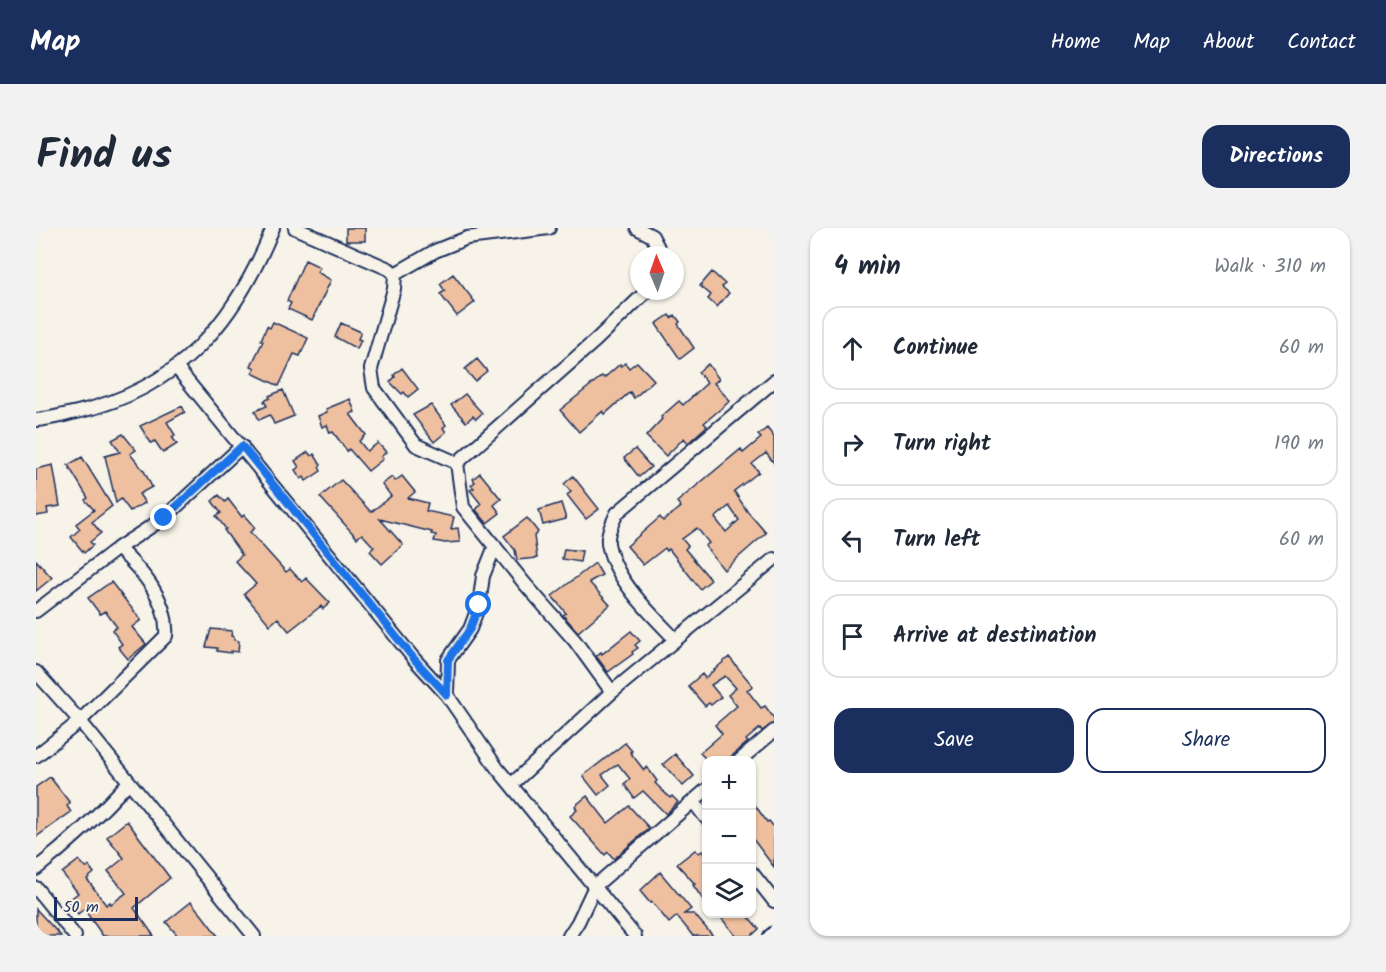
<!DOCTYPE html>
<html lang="en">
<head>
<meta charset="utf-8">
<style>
  body { margin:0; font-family:Kalam,sans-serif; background:#f2f2f3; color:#1f2937 }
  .controls { position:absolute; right:18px; bottom:18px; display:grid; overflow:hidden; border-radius:12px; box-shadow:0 2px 4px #0004 }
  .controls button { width:54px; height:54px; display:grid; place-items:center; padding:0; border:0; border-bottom:2px solid #e0e1e3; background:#fff; color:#1f2937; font:30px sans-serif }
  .compass { position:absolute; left:594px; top:18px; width:54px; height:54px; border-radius:50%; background:#fff; box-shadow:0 2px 4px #0004; rotate:358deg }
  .scale { position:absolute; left:18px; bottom:15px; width:84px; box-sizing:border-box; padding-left:6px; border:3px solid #1b2f5e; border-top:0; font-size:16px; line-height:21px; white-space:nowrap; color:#1b2f5e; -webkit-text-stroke:4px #f7f3e8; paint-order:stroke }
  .stop { position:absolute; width:18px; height:18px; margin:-14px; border:4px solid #1a73e8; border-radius:50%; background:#fff }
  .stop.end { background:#1a73e8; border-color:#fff; box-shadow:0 2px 6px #0008 }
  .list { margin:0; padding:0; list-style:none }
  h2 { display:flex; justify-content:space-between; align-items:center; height:78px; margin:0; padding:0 24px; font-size:26px }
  h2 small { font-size:20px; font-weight:400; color:#747a83 }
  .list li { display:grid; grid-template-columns:39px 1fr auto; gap:18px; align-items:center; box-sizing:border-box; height:84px; margin:0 12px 12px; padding:0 12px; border:2px solid #e0e1e3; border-radius:18px }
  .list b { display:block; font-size:22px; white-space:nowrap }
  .list em { font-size:20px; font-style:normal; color:#747a83 }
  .actions { display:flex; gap:12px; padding:18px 24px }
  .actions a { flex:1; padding:14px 0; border:2px solid #1b2f5e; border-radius:18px; text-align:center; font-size:21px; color:#1b2f5e }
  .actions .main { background:#1b2f5e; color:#fff }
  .icon { flex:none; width:33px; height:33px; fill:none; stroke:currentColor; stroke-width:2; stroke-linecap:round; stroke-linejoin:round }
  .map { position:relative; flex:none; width:738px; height:708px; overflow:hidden; border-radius:18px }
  header { display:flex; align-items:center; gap:36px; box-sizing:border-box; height:84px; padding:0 30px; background:#1b2f5e; color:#fff }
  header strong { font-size:28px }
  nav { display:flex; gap:33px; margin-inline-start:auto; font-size:21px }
  .intro { display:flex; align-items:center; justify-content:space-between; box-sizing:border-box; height:144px; padding:0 36px }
  h1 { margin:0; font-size:42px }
  .button { padding:15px 27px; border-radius:18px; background:#1b2f5e; color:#fff; font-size:21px; font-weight:700 }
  main { display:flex; gap:36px; padding:0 36px }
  aside { flex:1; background:#fff; border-radius:18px; box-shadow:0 2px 4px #0004 }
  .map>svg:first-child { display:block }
</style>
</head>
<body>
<header>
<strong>Map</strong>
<nav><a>Home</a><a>Map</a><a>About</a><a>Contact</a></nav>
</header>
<div class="intro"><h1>Find us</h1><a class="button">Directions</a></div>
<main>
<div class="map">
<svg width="738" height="708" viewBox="0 0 738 708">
  <rect width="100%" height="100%" fill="#f7f3e8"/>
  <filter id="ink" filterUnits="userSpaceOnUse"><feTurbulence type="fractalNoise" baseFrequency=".0167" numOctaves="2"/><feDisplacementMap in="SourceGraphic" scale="12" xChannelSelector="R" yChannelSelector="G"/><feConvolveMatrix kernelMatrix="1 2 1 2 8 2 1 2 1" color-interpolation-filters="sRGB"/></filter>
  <g filter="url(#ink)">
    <path fill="#efc09f" stroke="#1b2f5e" stroke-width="1.5" fill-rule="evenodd" d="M310,0H329V13H310Z
      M269,32L284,39L281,44L295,52L276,92L252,81L255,75L251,73Z
      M676,44L689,56L686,59L693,65L681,79L672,71L675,67L664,58Z
      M417,46L439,74L421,88L404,66L409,63L404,56Z
      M633,87L635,90L639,87L644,94L642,96L658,120L644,131L620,96Z
      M237,94L272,110L264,128L258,126L243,158L216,145L219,140L215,138L227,113L225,112L231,98L234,100Z
      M305,95L325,104L322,111L325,112L321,121L299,109Z
      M441,131L451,143L439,153L429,141Z
      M601,134L618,152L598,170L594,164L569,186L567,183L543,204L524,182L566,148L568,150L584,136L585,138L589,135L593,140Z
      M672,136L683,151L678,155L694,173L668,195L671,198L652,215L648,210L630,228L610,208L626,191L625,189L643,173L647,177L671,155L662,144Z
      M366,140L382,161L372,169L368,164L366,166L354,154L359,149L358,147Z
      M247,162L258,188L238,196L234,187L223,192L219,183L231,178L228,173L234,170L233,168Z
      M429,166L446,185L440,191L437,188L430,194L415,177Z
      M314,171L319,184L314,186L330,207L323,213L331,223L342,215L350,224L345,229L347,231L332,243L313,221L311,223L297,204L294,205L291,197L286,199L282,188L291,184L290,181Z
      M395,177L410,197L407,200L410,204L398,214L377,187Z
      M146,178L149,184L131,194L139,207L136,209L141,216L127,225L119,213L115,215L104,198Z
      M731,200L738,209V235L730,225L716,236L723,244L698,263L711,283L730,305L688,342L669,318L673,315L661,300L646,311L652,318L649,321L675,352L664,361L633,321L631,323L629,320L607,337L591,318L624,289L627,293L645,279L641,274L705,221L707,225L725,210L722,207ZM693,278L703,292L690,304L679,290Z
      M87,206L100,222L94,226L108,243L116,259L103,266L109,275L94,283L85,271L80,275L69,228L84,224L76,212Z
      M599,221L615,239L603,249L588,230Z
      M272,224L275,228L278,226L285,237L283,239L285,243L270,253L268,249L265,251L259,242L263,239L259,233Z
      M46,229L76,278L56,294L65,305L54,314L57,317L48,325L35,309L44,301L40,296L58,282L49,272L52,270L32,237Z
      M17,237L24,278L11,280L12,286L0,288V241Z
      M444,245L465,271L458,277L464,285L451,295L440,282L445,276L434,262L438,260L435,257L439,254L437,251Z
      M366,248L379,264L372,270L392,275L390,283L418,289L415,301L422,300L424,314L409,315L398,313L400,307L395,306L396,304L344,291L367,317L346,336L334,323L338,319L326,306L321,310L284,269L305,252L335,284L355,268L346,256L356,249L359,253Z
      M537,248L563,281L550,291L531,267L535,264L528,256Z
      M183,267L189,274L192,271L206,289L208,287L219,300L214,304L250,344L254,341L266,354L270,350L294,375L287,381L285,378L253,403L242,390L234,397L208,366L220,356L199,333L206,327L188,302L190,301L180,288L185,285L176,273Z
      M525,275L530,291L507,297L503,282Z
      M491,290L502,304L498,308L501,330L481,332L479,322L468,308Z
      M528,321L546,323L544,334L526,331Z
      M0,332L16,350L0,363Z
      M559,335L566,347L553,354L574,377L542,404L527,387L530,385L516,368Z
      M75,354L105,392L96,399L110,416L92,431L82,419L86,416L76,402L81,399L69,383L64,386L52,370Z
      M175,401L196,403L195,408L198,409V412L203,413L202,424L195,423V425L181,423V420L170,419Z
      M595,403L604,413L599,417L602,420L596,424L597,426L572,444L560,428L565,424L566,426Z
      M693,429L717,458L711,462L725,480L729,478L738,490V495L726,503L724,500L710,512L712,514L691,532H671L664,525L686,506L679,497L701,478L692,467L700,460L689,448L675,457L685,469L675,477L673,475L669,478L652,458L666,446L669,450Z
      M589,515L596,523L594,524L608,542L611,539L621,553L619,555L634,570L636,568L642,574L630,586L607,563L598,570L588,556L594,551L582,536L566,547L574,557L562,567L547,548Z
      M639,526L658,548L647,558L627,536Z
      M14,549L34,575L31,578L35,584L0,609V559Z
      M551,568L572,595L593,578L613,600L578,631L572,624L569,627L534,588L541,582L539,578Z
      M716,573L731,594L733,593L738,599V639L716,610Z
      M91,593L134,650L98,680L118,708H67L48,681L42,686L32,673L42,665L26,645L43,632L50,640L53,638L58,645L51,651L70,677L74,674L75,676L90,665L72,643L88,630L71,609Z
      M659,622L663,625L666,623L670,628V676L657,657L659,656L641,636Z
      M624,644L655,681L648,686H658L677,708H657L641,688L633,695L616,674L614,675L604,663Z
      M155,674L166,687L182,708H142L130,694Z
      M0,681L25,708H7L0,700Z
      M682,686H710L723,701L715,708H700Z"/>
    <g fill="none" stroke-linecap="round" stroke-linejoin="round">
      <g stroke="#1b2f5e" stroke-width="16">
        <path id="minor" d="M259,0L353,41L359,46L358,61L335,141L338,160L380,217L421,235L427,279L489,356L539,413L576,464
          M601,0L616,8L626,27
          M359,46L399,23L431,10L513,0
          M140,139L379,432L411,467L461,540L599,708
          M0,192C14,191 27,187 41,184C143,161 199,94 237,0
          M421,235L560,112L611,63
          M0,383L82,320
          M639,411C616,387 581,354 573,320C569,308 576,296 581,285L738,153
          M0,444L44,493L218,708
          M411,467L412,432L434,401L443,377L447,348L459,318
          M0,528L44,493L130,408C133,372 106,343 82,320L128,290L206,218
          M704,532L738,503
          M476,556L576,464L738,331
          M657,573L670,590
          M0,641C36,613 62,588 93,554
          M716,645L738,673
          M0,660L39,708
          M533,708L542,694L559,658L670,562
          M734,708L738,705"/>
      </g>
      <use href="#minor" stroke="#f7f3e8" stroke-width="12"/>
    </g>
  </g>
  <g fill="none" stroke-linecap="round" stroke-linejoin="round" filter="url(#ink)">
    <path stroke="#1a73e8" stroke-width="8" d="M128,290L206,218L379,432L411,467L412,432L434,401L443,377"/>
  </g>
</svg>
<div class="controls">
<button>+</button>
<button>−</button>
<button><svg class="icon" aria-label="layers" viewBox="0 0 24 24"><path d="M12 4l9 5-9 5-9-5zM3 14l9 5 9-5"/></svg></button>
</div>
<svg class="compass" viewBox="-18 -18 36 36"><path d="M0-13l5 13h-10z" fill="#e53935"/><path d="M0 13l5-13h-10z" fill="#747a83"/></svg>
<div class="scale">50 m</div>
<div class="stop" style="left:443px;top:377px"></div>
<div class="stop end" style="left:128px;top:290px"></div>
</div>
<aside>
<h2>4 min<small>Walk · 310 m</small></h2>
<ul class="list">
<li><svg class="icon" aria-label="ahead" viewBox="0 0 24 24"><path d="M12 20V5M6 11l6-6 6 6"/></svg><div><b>Continue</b></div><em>60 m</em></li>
<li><svg class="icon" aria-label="right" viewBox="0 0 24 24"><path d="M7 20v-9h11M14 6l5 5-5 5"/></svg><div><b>Turn right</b></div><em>190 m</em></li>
<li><svg class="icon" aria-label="left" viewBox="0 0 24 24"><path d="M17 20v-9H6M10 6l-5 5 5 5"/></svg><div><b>Turn left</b></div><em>60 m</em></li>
<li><svg class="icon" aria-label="arrive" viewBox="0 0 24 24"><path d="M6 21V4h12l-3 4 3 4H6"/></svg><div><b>Arrive at destination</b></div></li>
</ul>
<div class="actions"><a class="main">Save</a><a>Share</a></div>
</aside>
</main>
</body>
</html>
